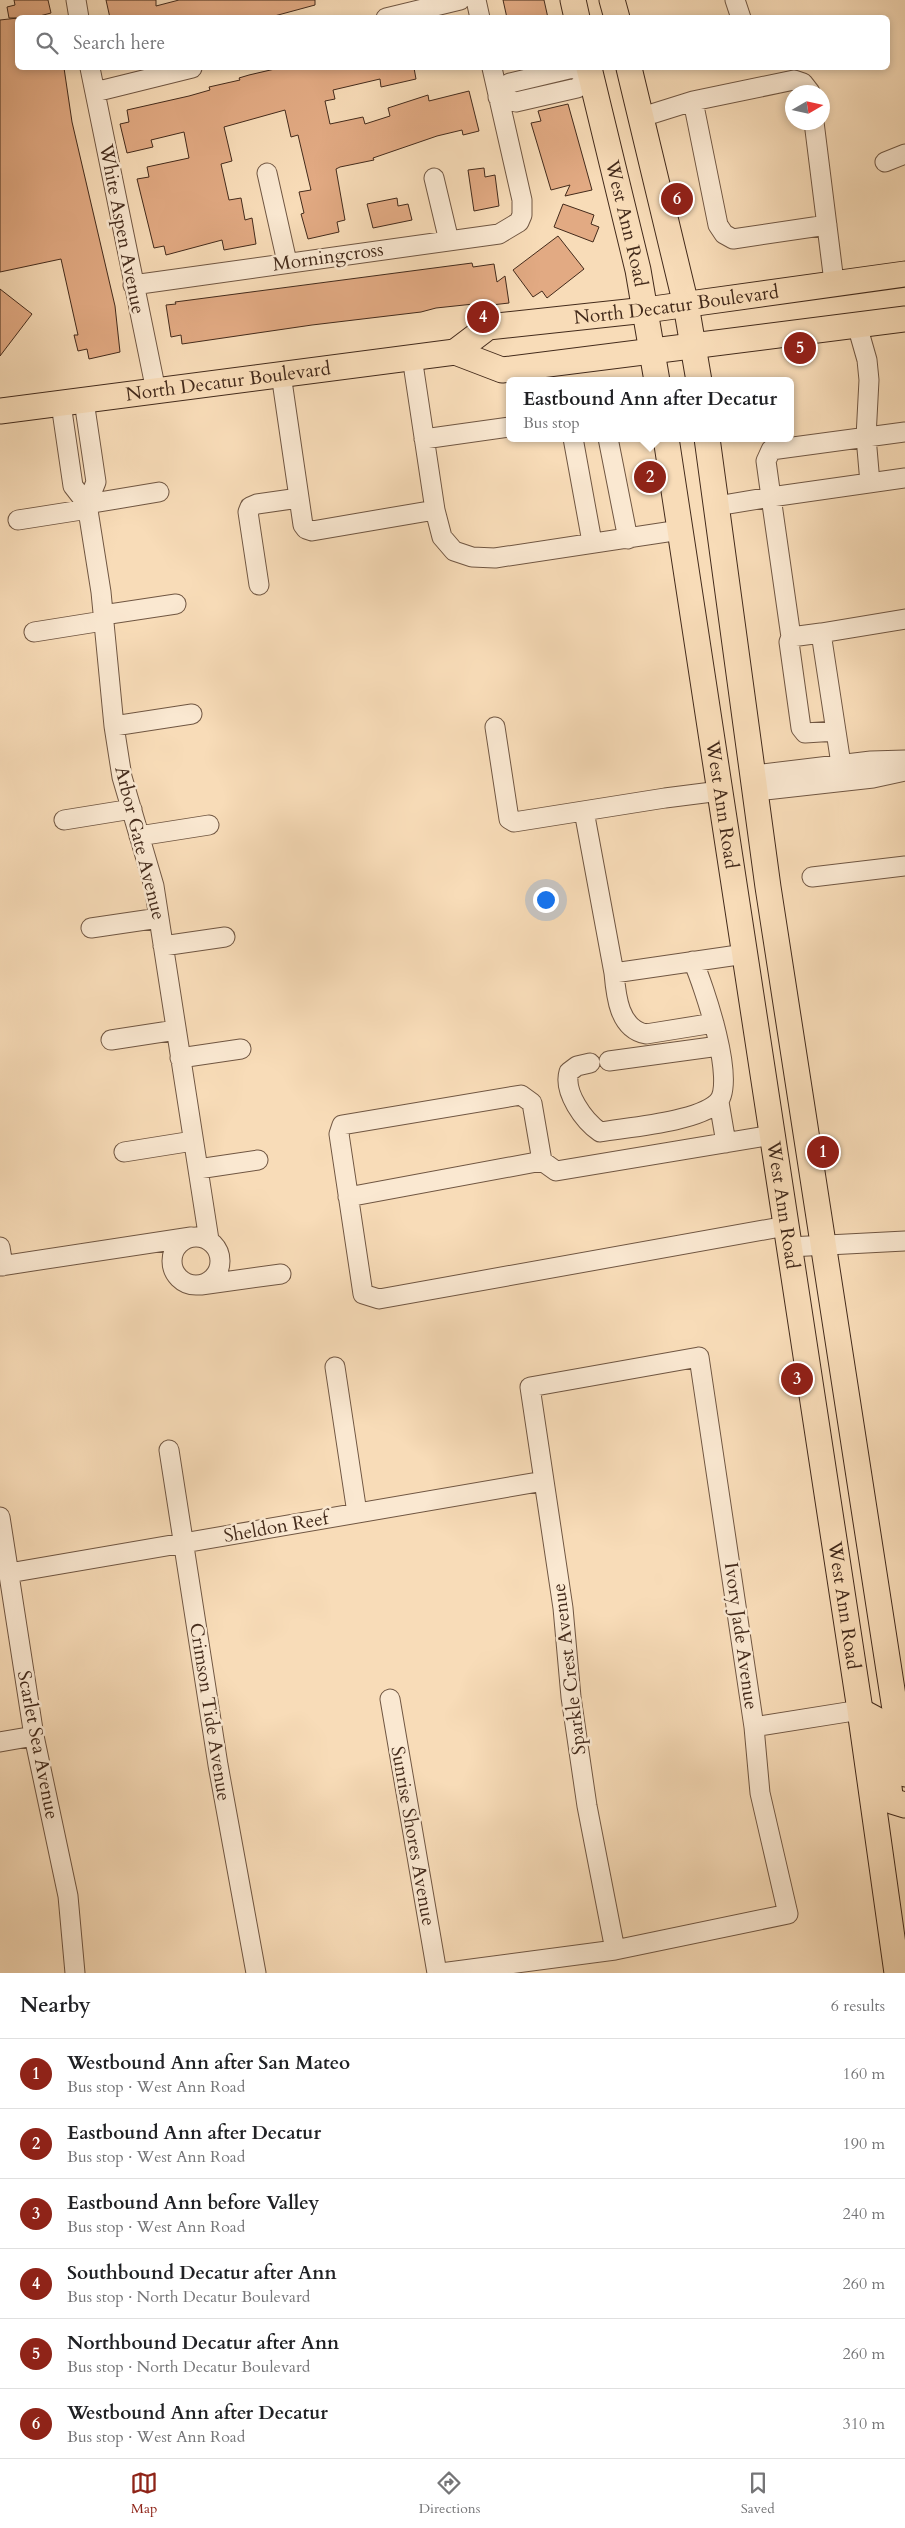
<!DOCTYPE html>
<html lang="en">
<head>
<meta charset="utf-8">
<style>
  body { margin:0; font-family:Cardo,serif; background:#f2f2f2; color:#202124 }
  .compass { position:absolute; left:785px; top:85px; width:45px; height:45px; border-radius:50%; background:#fff; box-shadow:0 2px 8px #0003; rotate:81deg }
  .you { position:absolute; left:545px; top:899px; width:18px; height:18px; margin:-12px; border:4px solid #fff; border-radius:50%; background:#1a73e8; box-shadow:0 0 0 8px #1a73e833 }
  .badge { display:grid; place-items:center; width:32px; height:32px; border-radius:50%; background:#8f2418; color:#fff; font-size:16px; font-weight:700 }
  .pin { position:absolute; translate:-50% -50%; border:2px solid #fff; box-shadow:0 1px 5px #0006 }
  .popup { position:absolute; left:506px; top:377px; width:288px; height:65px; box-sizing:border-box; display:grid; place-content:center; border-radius:8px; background:#fff; filter:drop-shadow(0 1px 4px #0005); font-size:16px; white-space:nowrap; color:#757577 }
  .popup b { font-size:19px; color:#202124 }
  .popup::after { content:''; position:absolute; left:50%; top:100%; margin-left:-10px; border:10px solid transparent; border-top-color:#fff }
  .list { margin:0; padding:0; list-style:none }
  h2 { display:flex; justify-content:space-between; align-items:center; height:65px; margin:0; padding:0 20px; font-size:21px }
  h2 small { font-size:16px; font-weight:400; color:#757577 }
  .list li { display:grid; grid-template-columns:32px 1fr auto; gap:15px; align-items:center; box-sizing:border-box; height:70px; padding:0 20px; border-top:1px solid #e0e0e0 }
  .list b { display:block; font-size:19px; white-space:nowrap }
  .list p { margin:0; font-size:16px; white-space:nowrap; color:#757577 }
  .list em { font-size:16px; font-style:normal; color:#757577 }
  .icon { flex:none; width:28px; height:28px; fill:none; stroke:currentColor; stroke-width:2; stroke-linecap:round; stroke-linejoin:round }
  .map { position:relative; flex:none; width:905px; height:1973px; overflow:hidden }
  .search { position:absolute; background:#fff; box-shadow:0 2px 8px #0003; left:15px; right:15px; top:15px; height:55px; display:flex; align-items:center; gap:12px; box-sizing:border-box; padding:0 18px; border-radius:8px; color:#757577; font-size:19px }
  .sheet { height:485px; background:#fff }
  nav { display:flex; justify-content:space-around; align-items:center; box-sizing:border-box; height:70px; border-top:1px solid #e0e0e0; background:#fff; font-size:14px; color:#757577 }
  nav a { display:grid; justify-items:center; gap:2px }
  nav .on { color:#8f2418 }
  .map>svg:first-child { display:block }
</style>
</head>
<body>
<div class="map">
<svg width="905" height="1973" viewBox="0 0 905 1973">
  <rect width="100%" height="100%" fill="#f8dcb8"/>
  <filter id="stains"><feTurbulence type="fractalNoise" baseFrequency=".004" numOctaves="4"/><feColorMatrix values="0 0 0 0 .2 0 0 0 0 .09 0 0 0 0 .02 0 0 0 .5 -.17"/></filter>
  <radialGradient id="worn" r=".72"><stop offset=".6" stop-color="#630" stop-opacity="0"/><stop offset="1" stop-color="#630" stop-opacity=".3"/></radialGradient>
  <path fill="#e2aa83" stroke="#432a1b" d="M14,0H48L51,13L32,18H9L7,7L15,5Z
    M106,0H156V6L179,0H315V5L267,18H110Z
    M503,0H544L548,18H507Z
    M18,18V68H64L72,122L115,306L120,352L89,359L87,349L78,351L74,335H78L61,259L0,272V20Z
    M279,68H414L416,79L381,87L380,79L333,90L335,99L325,101L330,124L363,117L365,124L390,116L388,108L428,95L429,101L469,91L479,131L463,135L462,130L437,136L373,158L374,160L340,167L336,169L345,220L337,222L339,232L308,239L301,214L304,213L299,192L311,190L298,135L291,137L285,110L224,127L232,161L221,164L229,200L241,198L245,220L252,218L256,244L224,250L222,240L166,255L164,246L154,248L137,179L149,177L147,167L189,158L184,132L151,140L153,147L127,153L120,124L129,122L127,110L189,96L210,90L209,87L240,80L239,78L249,75Z
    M568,104L592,190L565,196L570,185L551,190L531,123L541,121L538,111Z
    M484,168L485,177L495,175L499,206L474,211L468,170Z
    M397,198L398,206L408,204L412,220L373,228L367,204Z
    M563,204L594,215L591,224L599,227L593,242L554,227Z
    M558,236L584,269L547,298L542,291L533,297L513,270Z
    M472,263L473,267L494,264L497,282L505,276L509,303L483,306V303L436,308L421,312L312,325L182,344L181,335L171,337L166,305L176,304L175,302Z
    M0,289L32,314L0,356Z"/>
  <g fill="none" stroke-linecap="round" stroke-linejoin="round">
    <g stroke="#705642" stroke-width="21">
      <path id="minor" d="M76,0L79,18
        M476,0L480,18
        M735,0L741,18
        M386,18L460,0
        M90,68L156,391
        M573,68L591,76L577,88L516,102L498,97L505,86L510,83Z
        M95,92L192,68
        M693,101L718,225L724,234L733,239L827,225
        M642,117L693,101L794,80L803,83L810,92
        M814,122L834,282
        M885,162L905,154
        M267,173L287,262
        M434,178L449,241
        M133,285L499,234L519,222L522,215V200L492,68
        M857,325L867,360L869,380L866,437L870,483
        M412,357L435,510L442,537L454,551L472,557L495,558L680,530
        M281,374L303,525L306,529L312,531L435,510
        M84,401L96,482L87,504L101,592L114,726L122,777L154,886L209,1240
        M61,404L73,486L87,504
        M573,438L592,542
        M608,438L628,539
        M424,439L510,427
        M87,504L159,492
        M717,506L771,497L766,461L771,450L905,432
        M18,520L88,509
        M259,585L248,512L250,507L257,504L299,498
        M103,615L176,604
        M34,632L103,621
        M821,633L905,619
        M791,637L821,633L841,764
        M114,726L192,714
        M495,727L509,819L514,822L665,798L720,791
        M836,731L805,733L801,728L789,642L791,637L771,497L905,478
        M754,775L871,761L905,760
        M756,791L873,778L905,771
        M584,811L614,973L745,954
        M64,820L132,809
        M139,836L209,825
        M812,877L905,866
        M91,928L159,918
        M163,946L225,937
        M614,973C616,996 619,1029 646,1034L714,1023
        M111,1040L176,1030
        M180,1058L241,1049
        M609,1061L719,1046
        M590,1063L577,1066L569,1072C563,1092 584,1121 600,1132C629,1127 696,1122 717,1103C738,1085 703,984 693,961
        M719,1102L726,1143
        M772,1135L556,1171L542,1161L532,1103L521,1095L342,1125L339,1134L363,1294L379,1299L786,1226
        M124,1152L193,1141
        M198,1169L258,1160
        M348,1197L542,1161
        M172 1261a24 24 0 1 1 48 0a24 24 0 1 1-48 0Z
        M0,1247L3,1266
        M789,1247L905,1241
        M0,1266L191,1237
        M201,1285L281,1274
        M335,1367L357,1513
        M169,1450L218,1765L256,1973
        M0,1517L34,1736L68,1896L75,1973
        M9,1573L544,1481
        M390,1699L437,1973
        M754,1727L860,1710
        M0,1742L34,1736
        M441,1973L615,1950L788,1914L760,1793L754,1727L699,1357L530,1387L563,1608L571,1697L587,1806L615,1950"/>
    </g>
    <g stroke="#432a1b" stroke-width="27">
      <g id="major">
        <path d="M573,0L577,18"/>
        <path d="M612,0L617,18"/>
        <path id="s1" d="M589,68L638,270L657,381"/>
        <path d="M629,68L686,305L699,381"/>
        <path id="s2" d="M455,352L488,327L646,310L905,274"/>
        <path id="s3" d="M0,411L455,352L502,370L905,319"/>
        <path id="s4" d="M666,438L860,1710L897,1973"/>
        <path d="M707,438L768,887L905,1774"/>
        <path d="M862,1712L877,1720L883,1740L890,1795L892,1801L905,1805"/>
      </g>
    </g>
    <use href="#minor" stroke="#fae8d1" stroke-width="19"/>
    <use href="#major" stroke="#f8dcb8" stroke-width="25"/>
  </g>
  <g text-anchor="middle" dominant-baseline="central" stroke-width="5" stroke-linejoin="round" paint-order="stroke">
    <g font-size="19" fill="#432a1b" stroke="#fae8d1">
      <text stroke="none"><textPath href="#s1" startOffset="160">West Ann Road</textPath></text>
      <text transform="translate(122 229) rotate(79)">White Aspen Avenue</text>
      <text transform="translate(328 257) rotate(-8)">Morningcross</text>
      <text stroke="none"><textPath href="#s2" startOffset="231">North Decatur Boulevard</textPath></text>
      <text stroke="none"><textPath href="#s3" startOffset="230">North Decatur Boulevard</textPath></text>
      <text stroke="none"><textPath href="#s4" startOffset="371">West Ann Road</textPath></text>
      <text transform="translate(140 843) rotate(76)">Arbor Gate Avenue</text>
      <text stroke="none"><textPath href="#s4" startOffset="776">West Ann Road</textPath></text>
      <text transform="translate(276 1527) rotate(-10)">Sheldon Reef</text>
      <text stroke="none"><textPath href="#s4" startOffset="1181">West Ann Road</textPath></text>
      <text transform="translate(741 1636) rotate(82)">Ivory Jade Avenue</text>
      <text transform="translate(569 1669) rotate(-97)">Sparkle Crest Avenue</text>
      <text transform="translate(210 1712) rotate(81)">Crimson Tide Avenue</text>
      <text transform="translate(38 1745) rotate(79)">Scarlet Sea Avenue</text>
      <text transform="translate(413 1836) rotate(80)">Sunrise Shores Avenue</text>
    </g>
  </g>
  <rect width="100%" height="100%" filter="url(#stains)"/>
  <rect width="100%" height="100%" fill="url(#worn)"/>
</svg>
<svg class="compass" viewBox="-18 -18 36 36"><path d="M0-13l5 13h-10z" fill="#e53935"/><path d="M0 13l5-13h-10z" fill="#757577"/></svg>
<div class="you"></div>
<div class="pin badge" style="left:823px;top:1152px">1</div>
<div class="pin badge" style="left:650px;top:477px">2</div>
<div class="popup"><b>Eastbound Ann after Decatur</b>Bus stop</div>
<div class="pin badge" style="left:797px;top:1379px">3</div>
<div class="pin badge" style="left:483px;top:317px">4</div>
<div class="pin badge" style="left:800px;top:348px">5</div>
<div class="pin badge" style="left:677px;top:199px">6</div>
<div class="search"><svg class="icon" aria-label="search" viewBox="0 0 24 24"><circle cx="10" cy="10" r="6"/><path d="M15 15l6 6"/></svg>Search here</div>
</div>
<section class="sheet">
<h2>Nearby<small>6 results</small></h2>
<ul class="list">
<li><span class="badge">1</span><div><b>Westbound Ann after San Mateo</b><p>Bus stop · West Ann Road</p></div><em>160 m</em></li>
<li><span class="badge">2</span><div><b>Eastbound Ann after Decatur</b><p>Bus stop · West Ann Road</p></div><em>190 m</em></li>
<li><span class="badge">3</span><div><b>Eastbound Ann before Valley</b><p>Bus stop · West Ann Road</p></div><em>240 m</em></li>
<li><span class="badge">4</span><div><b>Southbound Decatur after Ann</b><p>Bus stop · North Decatur Boulevard</p></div><em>260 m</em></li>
<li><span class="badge">5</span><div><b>Northbound Decatur after Ann</b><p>Bus stop · North Decatur Boulevard</p></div><em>260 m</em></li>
<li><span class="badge">6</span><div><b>Westbound Ann after Decatur</b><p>Bus stop · West Ann Road</p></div><em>310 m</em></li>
</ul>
</section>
<nav>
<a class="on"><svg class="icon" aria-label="map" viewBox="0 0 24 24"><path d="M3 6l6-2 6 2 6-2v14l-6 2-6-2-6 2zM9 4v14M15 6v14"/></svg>Map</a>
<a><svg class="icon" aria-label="directions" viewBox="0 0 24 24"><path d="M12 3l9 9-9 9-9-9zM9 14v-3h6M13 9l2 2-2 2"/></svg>Directions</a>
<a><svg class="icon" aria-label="saved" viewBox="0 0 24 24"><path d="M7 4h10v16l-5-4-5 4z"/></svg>Saved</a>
</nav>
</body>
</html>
